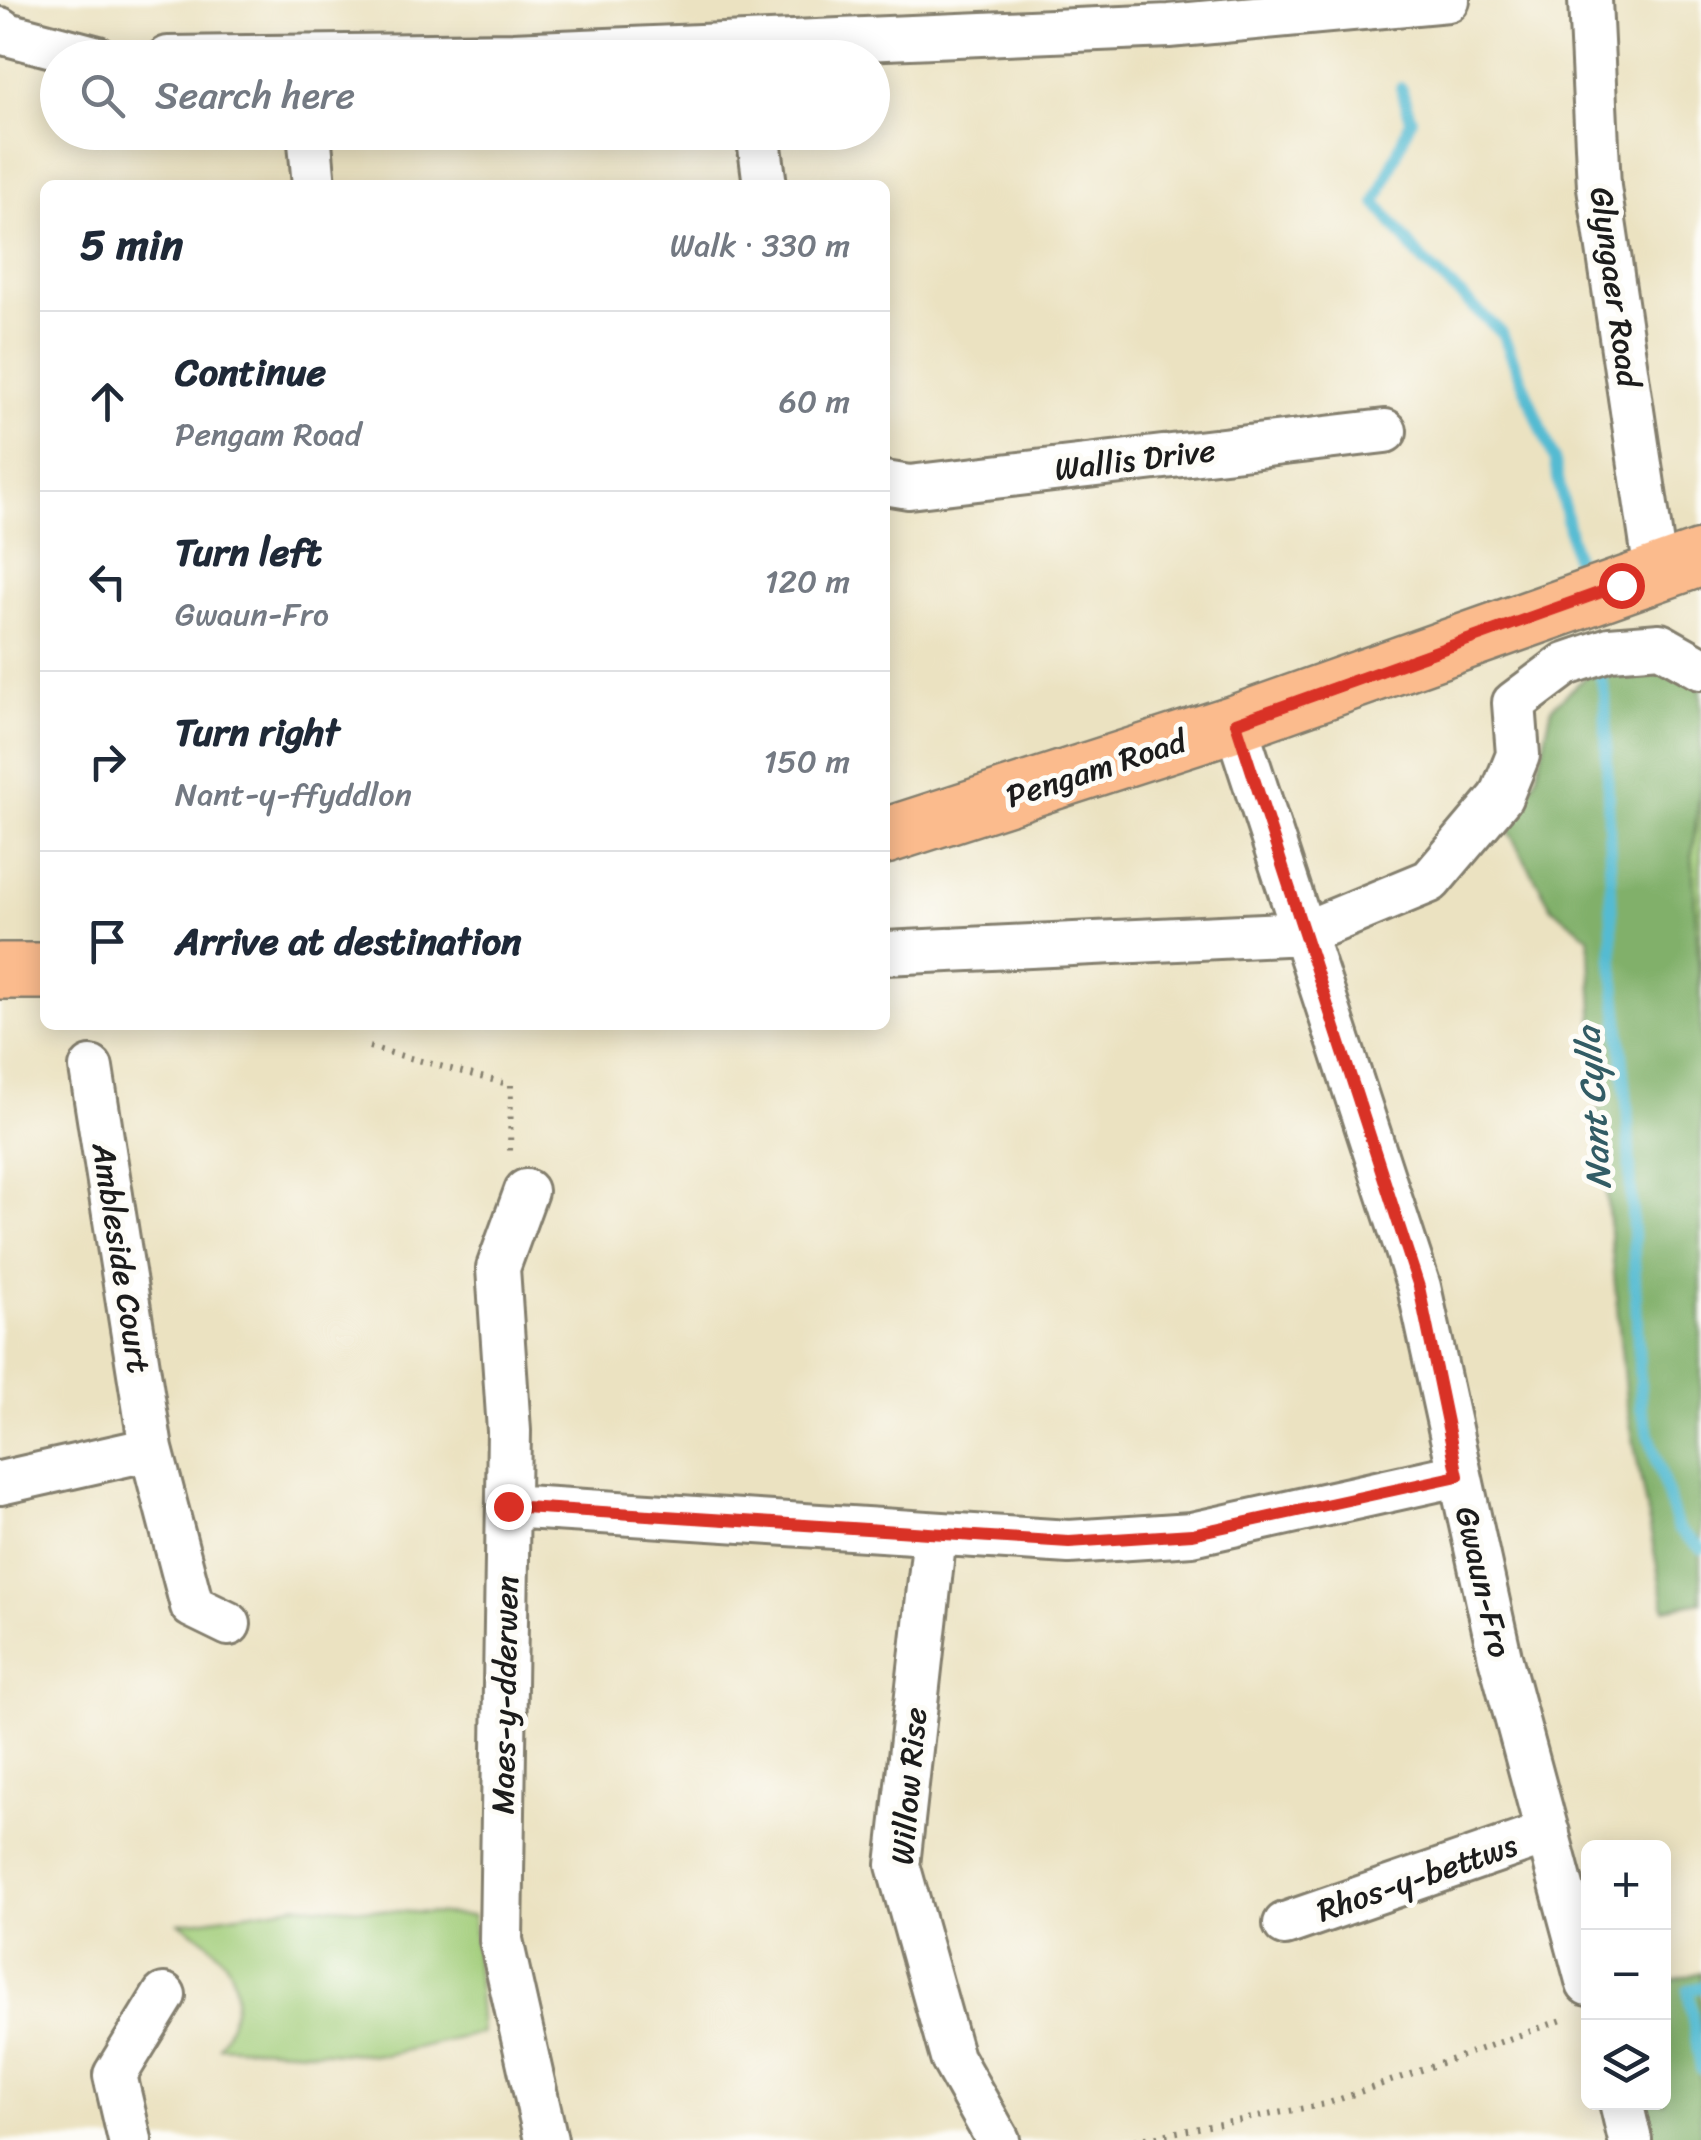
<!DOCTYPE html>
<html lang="en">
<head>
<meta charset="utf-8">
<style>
  body { margin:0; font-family:Sriracha,sans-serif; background:#f2f2f3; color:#1f2937 }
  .controls { position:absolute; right:30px; bottom:30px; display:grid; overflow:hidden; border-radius:15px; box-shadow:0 5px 25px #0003 }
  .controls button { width:90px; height:90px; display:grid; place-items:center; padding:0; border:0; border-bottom:2px solid #e0e1e3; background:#fff; color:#1f2937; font:50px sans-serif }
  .stop { position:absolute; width:30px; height:30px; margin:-22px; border:8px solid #d93025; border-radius:50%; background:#fff }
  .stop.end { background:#d93025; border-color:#fff; box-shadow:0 2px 10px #0008 }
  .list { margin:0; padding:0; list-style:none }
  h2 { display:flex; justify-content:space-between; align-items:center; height:130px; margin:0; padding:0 40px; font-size:42px }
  h2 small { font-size:32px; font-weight:400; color:#747a83 }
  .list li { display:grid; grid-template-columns:65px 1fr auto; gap:30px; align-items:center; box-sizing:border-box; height:180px; padding:0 40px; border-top:2px solid #e0e1e3 }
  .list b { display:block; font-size:38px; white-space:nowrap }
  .list p { margin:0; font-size:32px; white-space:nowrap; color:#747a83 }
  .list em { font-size:32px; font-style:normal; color:#747a83 }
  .icon { flex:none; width:55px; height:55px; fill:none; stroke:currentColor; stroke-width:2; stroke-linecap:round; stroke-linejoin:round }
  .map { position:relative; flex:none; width:1701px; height:2140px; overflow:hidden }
  .search { position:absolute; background:#fff; box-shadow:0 5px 25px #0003; left:40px; top:40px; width:850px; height:110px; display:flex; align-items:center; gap:25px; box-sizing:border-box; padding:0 35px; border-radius:55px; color:#747a83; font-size:38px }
  .panel { position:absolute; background:#fff; box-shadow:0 5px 25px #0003; left:40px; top:180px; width:850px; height:850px; border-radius:15px }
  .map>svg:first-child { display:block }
</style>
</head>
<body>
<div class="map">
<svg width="1701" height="2140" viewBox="0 0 1701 2140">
  <rect width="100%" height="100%" fill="#fdfcf7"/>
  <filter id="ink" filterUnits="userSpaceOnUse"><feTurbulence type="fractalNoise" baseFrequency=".01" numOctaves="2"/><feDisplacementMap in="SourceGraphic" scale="20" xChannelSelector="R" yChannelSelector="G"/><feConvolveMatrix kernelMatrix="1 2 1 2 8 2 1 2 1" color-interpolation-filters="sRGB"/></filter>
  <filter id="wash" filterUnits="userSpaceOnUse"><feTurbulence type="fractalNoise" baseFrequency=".0048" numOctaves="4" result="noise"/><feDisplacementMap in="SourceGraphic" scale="40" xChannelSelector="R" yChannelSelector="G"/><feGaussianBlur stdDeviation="2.25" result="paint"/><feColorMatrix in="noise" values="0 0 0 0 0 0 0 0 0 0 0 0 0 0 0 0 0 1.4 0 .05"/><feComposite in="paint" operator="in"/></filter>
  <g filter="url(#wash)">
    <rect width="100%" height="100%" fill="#ebe2c1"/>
    <path fill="#a2cd7a" stroke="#5f744b" stroke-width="2.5" d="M1701,781V1008L1692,855Z
      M300,1905L473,1916L481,2033L385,2055L219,2046C252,1989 234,1953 179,1923Z"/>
    <path fill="#81b06a" stroke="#4e6643" stroke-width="2.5" d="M1651,665L1701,686V781L1692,855L1701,1008V1602L1665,1609L1626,1401L1598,1105L1589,937L1552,908L1509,832L1537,775L1552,707L1588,675Z
      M1701,1972V2140H1650L1643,2103L1664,2102V1983Z"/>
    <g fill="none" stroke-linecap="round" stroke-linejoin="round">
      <path stroke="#54bbd2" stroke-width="12" d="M1401,88L1411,119L1376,203L1422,260L1502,333L1554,459L1575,558
        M1597,658L1605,695L1613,961L1627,1103L1641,1408L1678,1529L1701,1548
        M1701,1987L1688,1990L1701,2069"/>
    </g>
  </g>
  <g filter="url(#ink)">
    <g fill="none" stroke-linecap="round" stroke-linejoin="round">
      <g stroke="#847f6e" stroke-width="48">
        <path id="minor" d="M1590,0L1599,187L1656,573
          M0,29L7,34L98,58
          M168,58L513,54L1169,26L1448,0
          M309,132L314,185
          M758,132L765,185
          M885,483L909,487L1385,431
          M1235,723L1419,1287L1500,1657L1588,1984
          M885,953L1304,933L1430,881L1501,797L1518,755L1514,703L1566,664L1610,649L1660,645L1701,668
          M91,1068L151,1449L192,1606L229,1624
          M526,1191L498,1268L509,1431L501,1940L546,2140
          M0,1483L151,1449
          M508,1506L1069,1542L1192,1534L1458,1475
          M935,1534L898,1865L952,2058L998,2140
          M1285,1924L1548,1833
          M1621,2102L1630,2140
          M130,2140L115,2075L164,1995"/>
      </g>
      <g stroke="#847f6e" stroke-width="60">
        <path id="major" d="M885,836L1235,723L1701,558
          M0,971H45"/>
      </g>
      <path stroke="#847f6e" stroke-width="6" stroke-dasharray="2.5 8" stroke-linecap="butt" d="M369,1047L511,1085L510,1153
        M1135,2140L1326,2104L1565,2019"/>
      <use href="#minor" stroke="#fff" stroke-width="42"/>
      <use href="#major" stroke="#fbbb8d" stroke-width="55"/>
    </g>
  </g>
  <g fill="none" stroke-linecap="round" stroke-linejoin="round" filter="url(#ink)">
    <path stroke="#d93025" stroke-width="12" d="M508,1506L1069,1542L1192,1534L1458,1476L1419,1287L1236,723L1621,585"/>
  </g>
  <g text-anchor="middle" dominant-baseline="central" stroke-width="10" stroke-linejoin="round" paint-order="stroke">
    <g font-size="32" fill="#1c1c1c" stroke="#fdfcf7">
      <text transform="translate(1615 287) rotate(82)">Glyngaer Road</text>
      <text transform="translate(1135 460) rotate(-7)">Wallis Drive</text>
      <text transform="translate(1096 769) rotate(-18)">Pengam Road</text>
      <text transform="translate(121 1258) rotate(81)">Ambleside Court</text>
      <text transform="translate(1483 1582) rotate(77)">Gwaun-Fro</text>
      <text transform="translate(505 1695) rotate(-89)">Maes-y-dderwen</text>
      <text transform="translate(909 1786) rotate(-85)">Willow Rise</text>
      <text transform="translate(1417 1878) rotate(-19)">Rhos-y-bettws</text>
    </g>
    <g font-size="35" font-style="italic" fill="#325c65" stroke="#fdfcf7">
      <text transform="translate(1593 1108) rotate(-94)">Nant Cylla</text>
    </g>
  </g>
</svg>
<div class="controls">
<button>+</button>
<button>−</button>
<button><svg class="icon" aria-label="layers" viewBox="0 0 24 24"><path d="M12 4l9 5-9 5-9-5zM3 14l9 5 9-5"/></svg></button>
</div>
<div class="stop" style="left:1621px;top:585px"></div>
<div class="stop end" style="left:508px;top:1506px"></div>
<div class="search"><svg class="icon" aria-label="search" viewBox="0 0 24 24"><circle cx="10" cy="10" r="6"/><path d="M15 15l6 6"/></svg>Search here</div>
<section class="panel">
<h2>5 min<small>Walk · 330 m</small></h2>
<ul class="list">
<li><svg class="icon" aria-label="ahead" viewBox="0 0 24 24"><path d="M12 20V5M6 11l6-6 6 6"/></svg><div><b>Continue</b><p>Pengam Road</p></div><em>60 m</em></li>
<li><svg class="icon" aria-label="left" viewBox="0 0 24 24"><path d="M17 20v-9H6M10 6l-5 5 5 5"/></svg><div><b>Turn left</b><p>Gwaun-Fro</p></div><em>120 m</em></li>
<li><svg class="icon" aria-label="right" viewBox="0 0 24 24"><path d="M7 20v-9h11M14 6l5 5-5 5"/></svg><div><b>Turn right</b><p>Nant-y-ffyddlon</p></div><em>150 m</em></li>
<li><svg class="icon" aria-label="arrive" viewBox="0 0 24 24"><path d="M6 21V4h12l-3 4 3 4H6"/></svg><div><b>Arrive at destination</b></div></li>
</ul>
</section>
</div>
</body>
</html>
